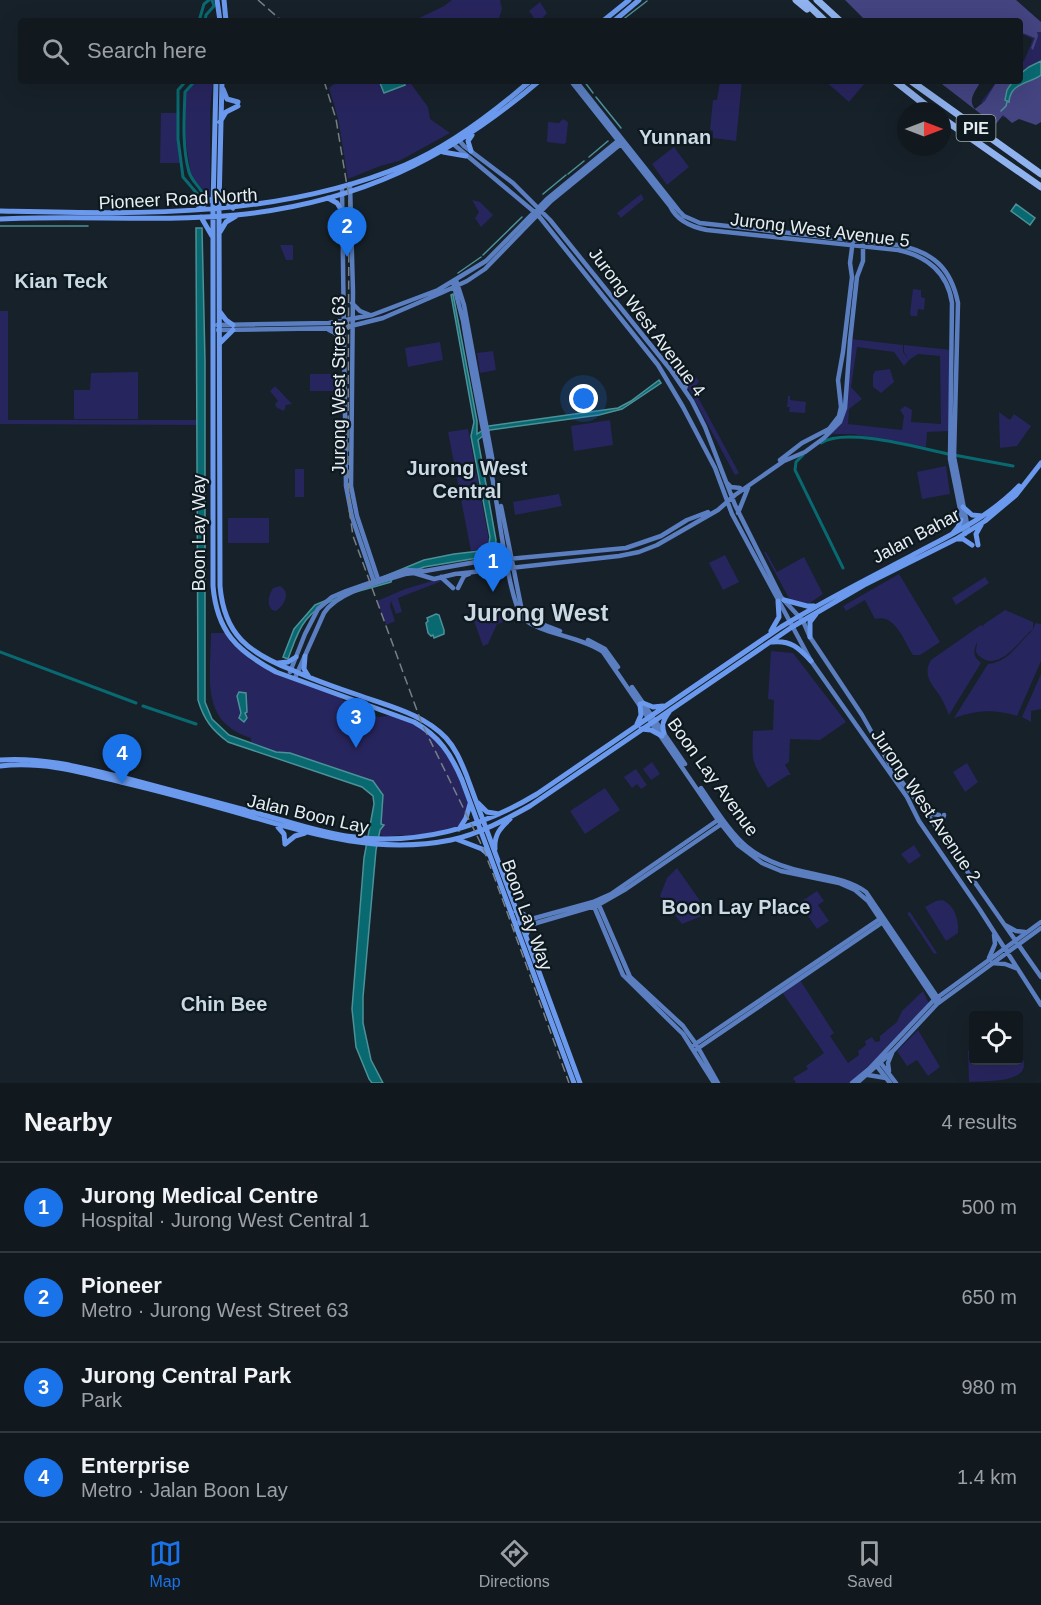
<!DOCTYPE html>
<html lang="en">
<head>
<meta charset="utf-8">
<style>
  body { margin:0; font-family:Arial,sans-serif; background:#1a2228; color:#f1f3f6 }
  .controls { position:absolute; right:18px; bottom:18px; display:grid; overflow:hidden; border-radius:6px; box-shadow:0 6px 24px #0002 }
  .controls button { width:54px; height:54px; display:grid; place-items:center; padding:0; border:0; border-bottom:2px solid #30383d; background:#11191f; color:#f1f3f6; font:30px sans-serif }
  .compass { position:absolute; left:897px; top:102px; width:54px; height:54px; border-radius:50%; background:#11191f; box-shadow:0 6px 24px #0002; rotate:90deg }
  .you { position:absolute; left:584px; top:399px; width:21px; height:21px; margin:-15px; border:4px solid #fff; border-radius:50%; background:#1a73e8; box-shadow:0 0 0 9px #1a73e833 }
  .badge { display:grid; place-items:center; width:39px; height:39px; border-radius:50%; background:#1a73e8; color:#fff; font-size:20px; font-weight:700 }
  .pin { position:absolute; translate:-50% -50px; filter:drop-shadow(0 2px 3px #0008) }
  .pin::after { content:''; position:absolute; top:32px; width:21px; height:18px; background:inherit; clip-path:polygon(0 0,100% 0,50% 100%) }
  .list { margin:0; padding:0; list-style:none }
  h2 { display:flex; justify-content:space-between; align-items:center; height:78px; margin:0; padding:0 24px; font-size:26px }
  h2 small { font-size:20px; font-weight:400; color:#9ca0a4 }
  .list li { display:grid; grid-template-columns:39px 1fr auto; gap:18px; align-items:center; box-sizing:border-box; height:90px; padding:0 24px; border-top:2px solid #30383d }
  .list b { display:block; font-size:22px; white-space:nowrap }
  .list p { margin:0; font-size:20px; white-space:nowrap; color:#9ca0a4 }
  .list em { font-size:20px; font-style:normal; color:#9ca0a4 }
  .icon { flex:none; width:33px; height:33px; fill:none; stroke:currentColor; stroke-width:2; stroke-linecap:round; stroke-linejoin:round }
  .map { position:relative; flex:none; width:1041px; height:1083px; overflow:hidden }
  .search { position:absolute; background:#11191f; box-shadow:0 6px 24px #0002; left:18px; right:18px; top:18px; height:66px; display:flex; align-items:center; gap:15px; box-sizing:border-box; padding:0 21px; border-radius:6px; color:#9ca0a4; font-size:22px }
  .sheet { height:438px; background:#11191f }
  nav { display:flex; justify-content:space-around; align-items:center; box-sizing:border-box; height:84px; border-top:2px solid #30383d; background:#11191f; font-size:16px; color:#9ca0a4 }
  nav a { display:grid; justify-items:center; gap:3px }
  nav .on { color:#1a73e8 }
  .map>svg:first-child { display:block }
</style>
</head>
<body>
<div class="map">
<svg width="1041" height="1083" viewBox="0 0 1041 1083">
  <rect width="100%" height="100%" fill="#172129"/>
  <path fill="#27255d" d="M452,0H500L502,9L498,21H413L444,6Z
    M1016,0L1041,22V85L1023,90L1004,118L981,102L997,81H1020V60L1024,61L1033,39L1020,33Z
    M540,2L547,13L540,21H536L529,11Z
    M197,81H213L210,110V196L206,200V194L191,175L185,136L186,93Z
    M338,81H409L428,107L430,119L450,133L399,161L380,166L348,179L338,118L329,88Z
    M720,81H742L736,141L713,138V131L710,130L713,100H717Z
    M825,81H863L865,83L849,102Z
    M161,113H177V141L180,163H160Z
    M563,119L568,122L566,143L564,144L547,142L548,122L559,123Z
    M674,147L689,167L667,185L652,164Z
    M641,194L644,199L621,218L617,213Z
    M472,200L480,202L493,215L481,227L475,218L479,212Z
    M280,245H293V260H286Z
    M913,289L921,290V297L925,298L924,310L918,309L917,316H911L910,313Z
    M0,311H8V420H196V425L0,424Z
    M851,339L903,345V352L909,360L904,366L894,352L857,347L851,387L862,399L849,409L848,424L902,430L904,416L900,410L905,406L912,410L911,422L941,424L940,356L918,354L909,360L904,352V345L952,350L949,431L927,432L926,447L853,434H833L804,451L832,434L842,404Z
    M440,342L443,360L408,367L405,348Z
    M493,351L496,370L480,373L477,353Z
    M890,369L894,382L881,393L873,387V375L875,371Z
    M138,372V419H74V390H90L91,373Z
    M310,374H337V391H310Z
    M696,377L699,382L693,388L739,473L735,475L687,386Z
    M275,386L292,404L286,405L284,411L277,408L275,404L278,401L270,391Z
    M788,396H790V400L806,402L805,413L789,412L790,407H787Z
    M999,412L1010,420L1014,414L1031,426L1017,446L1000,448Z
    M610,420L613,445L574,451L571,426Z
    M468,429L489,540L486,548L471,551L448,432Z
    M946,466L950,494L922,499L917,472Z
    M295,469H304V497H295Z
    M559,494L562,506L515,515L513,502Z
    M228,518H269V543H228Z
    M764,552H766L777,572L804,557L823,594L804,607L791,602Z
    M725,555L739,582L723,590L709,563Z
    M899,574L940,642L920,655H913C904,641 895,613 875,619L865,600L846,611L843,606Z
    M985,577L989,583L956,605L952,598Z
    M439,579L442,581L398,598L402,612L396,614L391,601L390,606L395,621L386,625L377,601L405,589Z
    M280,586C291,592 285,605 276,611L272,610C266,604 269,595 273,588Z
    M473,605L495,616L515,609L518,617L497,624L488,644L483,646L469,607Z
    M1005,610L1033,622V629C1020,639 1001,671 982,658C979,656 976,654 976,650C976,648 977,645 977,642C973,652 973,656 981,663L949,715C946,709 944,702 940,696C932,684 922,675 931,660L981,625L984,627L983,625Z
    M1035,623L1041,624V661L1017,716C994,709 977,710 954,718L988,664C1005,662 1013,651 1024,639C1029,633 1034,631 1035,623Z
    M211,633H225L231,643L252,661L340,697L352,709L378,717L395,715L414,722L444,745L469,802L466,817L455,829L413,836L399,835L385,837L379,834L383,795L376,784L369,779L290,753L276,752L251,744V738C199,722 211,677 211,633Z
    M771,651L793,653L846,722L820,740L790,739L789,762L785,765L791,775H788L768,788C751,760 752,763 753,731L773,730L774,700L768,699Z
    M1041,674V709L1031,711V722L1022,717Z
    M652,762L660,774L651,780L643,769Z
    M967,763L978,782L965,792L953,772Z
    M636,769L647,785L641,789L637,784L632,788L624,777Z
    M605,788L620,810L585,834L570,811Z
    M914,845L921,856L909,864L901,854Z
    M677,868L703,905L707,914L682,924L660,896L667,878Z
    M817,891L824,901L818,905L829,921L817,929L799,903Z
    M942,900C955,905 959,920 958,933L946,941L925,907L936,901Z
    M910,912L937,953L934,954L907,913Z
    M800,980L834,1033L830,1036L848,1063L859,1055L858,1051L866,1045L865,1041L872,1037L875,1042L880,1041V1036L897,1022L902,1011L923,991L929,1004L870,1066L849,1083H796L793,1078L808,1069L806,1066L824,1053L782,992Z
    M918,1030L940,1067L928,1076L917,1060L907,1066L897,1051Z
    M968,1051H973L974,1060H1018L1019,1052C1022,1056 1024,1059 1024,1065C1024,1083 984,1081 969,1082Z"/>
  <path fill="#434480" d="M845,0H1016L1041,22V32H1037L1038,36L1033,50L1031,48L1035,38L1020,32V21H866Z
    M1041,75V122L1036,125L1019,119L1012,123L1003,115L995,125L938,81H981C976,90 967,100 975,109L985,101L997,81H1013L1007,90L1005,100L1008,102C1011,83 1027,84 1041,75Z"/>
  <path fill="#096971" stroke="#4c9198" stroke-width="1.5" d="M1041,61V75C1028,84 1010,83 1009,102L1005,100L1007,90L1013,81H1020V74L1029,67Z
    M386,81H403L405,85L384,93L380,83Z
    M1016,204L1035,218L1030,225L1011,211Z
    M196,228H202L205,361V702L212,719L229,735L276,752L290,753L373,781L383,795L381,824L384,825L380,830L376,850L363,997V1023L371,1060L383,1083H372L369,1079L356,1047L352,1009L364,858L374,804L373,796L362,787L228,742C212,730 204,720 198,700Z
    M453,294L477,421V434L489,426L618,408L631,401L659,380L661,383L622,409L599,415L490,430L478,440L496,540L495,549L489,556L424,567L392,579L391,582C363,591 325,596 306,620C297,631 293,646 288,659L283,657L294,629L315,605L424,560L454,554L480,551L489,544L490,537L471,436L474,422L451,295Z
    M436,614L439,615L444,630V634L434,638L433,635L431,636L428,633L426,623L428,621L427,618Z
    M239,692L246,693L247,712L245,713L247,718L244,722L239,718L241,713L237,696Z"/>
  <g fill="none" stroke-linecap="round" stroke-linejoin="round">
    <path stroke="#4c9198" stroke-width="1.5" d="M621,21L647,1
      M584,81L593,93
      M596,97L621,128
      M1001,111L1006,106L1007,102
      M589,157L608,141
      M568,174L584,161
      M543,194L566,175
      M0,226H88
      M483,255L522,217
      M458,273L481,257"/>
    <path stroke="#096971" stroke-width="3" d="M199,21L204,4L209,0
      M205,21L206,15L214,6L212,0
      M186,81L178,90V139L183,177L200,197L199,200H205C204,189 192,183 189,172C182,147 184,118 185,92L195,81
      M821,443C846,427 919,448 948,454
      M803,455L796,462L795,470L843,568
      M954,455L1013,466
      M0,652L136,703
      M143,706L196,724"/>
    <path stroke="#5a7ebf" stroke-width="4.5" d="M571,81L670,206C677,221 691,227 707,230L898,250C927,256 948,273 952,303L950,459L965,534
      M576,81L679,211L684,216L700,223L898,245C933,252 951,268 958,303L954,457L968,529
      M458,139L464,146L513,183L550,220L670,369L692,401L705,427L735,505L781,597L803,621L810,637L862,715L894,772L925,811L1041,977
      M452,143L538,215L658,365L683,407L715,468L732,514L811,661L907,797L919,821L980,910L1041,1005
      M350,184L353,292L351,486L357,516L379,582
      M342,187L346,486L352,517L374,582
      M456,280L464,305L494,468
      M453,282L463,321C472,379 485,436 495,493C499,517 510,604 523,618C537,633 583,637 603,652L718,820L738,845L762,863L781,871L839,883L855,890L868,901L937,1004
      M352,303L360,311L370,315
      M217,325L329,323L372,315L438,290L486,261L547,199L619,140
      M218,330L343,328L383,318L441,293L467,281L485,269L551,201L622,143
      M329,330L335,333L342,343
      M673,371L679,374L688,373
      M685,389L688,378
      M780,460L802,443L829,429L839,416L841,407L838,380L843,352L852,277L850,263L853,240
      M726,482L731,487L740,488
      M501,506L522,611L534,621L560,631
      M738,513L748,488
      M493,559L499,554L502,544
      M441,577L453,588
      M458,588L464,576L469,574
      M588,640L605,649L618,667
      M290,672L305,634L318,609L332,597L346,591L406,570L425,571L476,562L626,548L661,536L687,520L708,512
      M295,678L324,613C338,591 381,582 405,574L414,573L434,579L455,574L619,556L639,552L657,545L718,510L735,495L784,461L805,452L824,438L840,422L845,408L850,341L857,277L863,261V241
      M632,687L685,764
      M701,788C734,836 745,859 805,872C826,877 848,879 866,892L940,1001
      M927,813L939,815
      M939,830L944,815
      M598,903L630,977L683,1026L696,1044L718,1083
      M593,904L623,975L683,1034L714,1083
      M517,923L593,902L611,894L718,820
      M1005,925L1016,931L1025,932
      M516,929L598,905L626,889L723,823
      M989,958L995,944L994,935
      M992,963L1005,964L1018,969
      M691,1047L881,918
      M694,1051L883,922
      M880,1062L896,1083
      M876,1065L890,1083
      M889,1071L888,1063L892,1053
      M868,1075L886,1078
      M852,1083L869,1069L934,1000L1041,922
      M857,1083L893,1051L937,1004L1041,928"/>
    <path stroke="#6a99ed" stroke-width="5" d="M217,0L220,21
      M224,0L226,21
      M603,21L629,0
      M614,21L639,0
      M216,81L213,205V586C217,632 237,651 276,672L414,722C439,736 451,754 462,780L574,1083
      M222,81L219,205L220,586C224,635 249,653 292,670C314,680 337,688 361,696C391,707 423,714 446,738C456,749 461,762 466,774L580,1083
      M223,89L227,99L238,102
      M220,122L226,112L238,106
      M471,151L468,141L472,135
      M443,152L466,156
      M220,191L226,202L233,208
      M328,198L337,203L342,211
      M198,209L213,198
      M0,211C136,214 277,219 405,165C450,146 493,113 530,81
      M201,217L212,236
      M0,219C79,215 158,222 236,215C357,203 448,159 539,81
      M220,232L226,222L236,216
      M220,312L226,320L233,325
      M220,343L233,330
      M963,507L972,515L982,516
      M953,533L958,527L961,520
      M957,539H963L972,545
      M978,545L976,534L981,525
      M784,600L807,606H814
      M771,631L779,617L778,601
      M810,637V622L816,614
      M772,642C791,640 799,648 811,661
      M305,656L304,669L309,677
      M278,663L288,662L296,657
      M643,703L653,707L663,706
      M637,724L641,715L640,704
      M641,729L651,730L662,736
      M664,733C661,725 664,719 669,712
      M0,760C44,757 84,768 125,778C167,789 208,800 249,811C281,819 313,831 346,836C414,846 479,829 537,794L781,627C823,601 867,579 911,556C950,535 988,518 1019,486
      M0,766C42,761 81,772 121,782C164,792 207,804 249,816C316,836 381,854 451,840C479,834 505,820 530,806L792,627L864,585L956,539L985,521L1016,495L1041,463
      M478,803L487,812L499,814
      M278,827L284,834L285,844
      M459,829L466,818L470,804
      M456,839L482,849L488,854
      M285,844L295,836L305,833
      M495,849C494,835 500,828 510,819
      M516,911L531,918
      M526,935L531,923"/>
    <path stroke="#90b3ef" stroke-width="7" d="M796,0L807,9
      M803,0L825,21
      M817,0L840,21
      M895,81L933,111
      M911,81L1041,174
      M942,118L1041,187"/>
    <path stroke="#777f86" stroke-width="1.5" stroke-dasharray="9 4.5" stroke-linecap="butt" d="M258,0L282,21
      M324,81L336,119L349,198L348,463L349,508L353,536L422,724L483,848L495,879L569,1083"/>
  </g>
  <g text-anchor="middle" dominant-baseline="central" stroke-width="4.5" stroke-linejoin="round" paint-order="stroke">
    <rect fill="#0d181f" stroke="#a6aeb3" stroke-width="1.5" x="956.5" y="115" width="39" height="26" rx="4.5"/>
    <g font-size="16" font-weight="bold" fill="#e7eef3">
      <text x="976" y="128">PIE</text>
    </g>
    <g font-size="18" fill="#e7eef3" stroke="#0d181f">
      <text transform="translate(178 199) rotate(-3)">Pioneer Road North</text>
      <text transform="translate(820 230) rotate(7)">Jurong West Avenue 5</text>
      <text transform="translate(647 322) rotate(53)">Jurong West Avenue 4</text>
      <text transform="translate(339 385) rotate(-90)">Jurong West Street 63</text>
      <text transform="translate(199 533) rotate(-90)">Boon Lay Way</text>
      <text transform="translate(916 536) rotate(-28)">Jalan Bahar</text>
      <text transform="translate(713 777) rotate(54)">Boon Lay Avenue</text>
      <text transform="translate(926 806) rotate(56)">Jurong West Avenue 2</text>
      <text transform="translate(308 814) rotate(13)">Jalan Boon Lay</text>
      <text transform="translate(527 915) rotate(70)">Boon Lay Way</text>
    </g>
    <g font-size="20" font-weight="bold" fill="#cbd9e5" stroke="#0d181f">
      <text x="675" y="137">Yunnan</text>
      <text x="61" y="281">Kian Teck</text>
      <text x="467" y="468">Jurong West<tspan x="467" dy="23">Central</tspan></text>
      <text x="736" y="907">Boon Lay Place</text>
      <text x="224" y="1004">Chin Bee</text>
    </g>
    <g font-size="24" font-weight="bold" fill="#cbd9e5" stroke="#0d181f">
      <text x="536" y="612">Jurong West</text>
    </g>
  </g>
</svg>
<div class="controls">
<button><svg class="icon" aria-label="locate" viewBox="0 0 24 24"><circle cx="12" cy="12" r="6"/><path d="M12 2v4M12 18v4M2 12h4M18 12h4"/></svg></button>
</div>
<svg class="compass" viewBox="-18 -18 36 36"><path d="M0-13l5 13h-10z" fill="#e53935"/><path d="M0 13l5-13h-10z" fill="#9ca0a4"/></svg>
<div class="you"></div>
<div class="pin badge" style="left:493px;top:592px">1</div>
<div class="pin badge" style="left:347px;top:257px">2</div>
<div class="pin badge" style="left:356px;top:748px">3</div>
<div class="pin badge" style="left:122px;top:784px">4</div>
<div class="search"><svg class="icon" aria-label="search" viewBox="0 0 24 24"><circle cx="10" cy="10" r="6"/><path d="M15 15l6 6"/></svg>Search here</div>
</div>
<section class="sheet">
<h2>Nearby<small>4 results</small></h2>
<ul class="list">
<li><span class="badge">1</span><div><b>Jurong Medical Centre</b><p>Hospital · Jurong West Central 1</p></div><em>500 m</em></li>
<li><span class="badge">2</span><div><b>Pioneer</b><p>Metro · Jurong West Street 63</p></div><em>650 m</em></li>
<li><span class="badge">3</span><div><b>Jurong Central Park</b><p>Park</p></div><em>980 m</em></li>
<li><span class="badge">4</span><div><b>Enterprise</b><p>Metro · Jalan Boon Lay</p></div><em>1.4 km</em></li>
</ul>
</section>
<nav>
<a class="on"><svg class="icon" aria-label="map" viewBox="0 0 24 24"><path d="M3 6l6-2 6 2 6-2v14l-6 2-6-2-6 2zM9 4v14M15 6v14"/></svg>Map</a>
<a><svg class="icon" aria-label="directions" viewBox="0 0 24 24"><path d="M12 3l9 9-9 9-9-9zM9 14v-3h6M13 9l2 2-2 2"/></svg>Directions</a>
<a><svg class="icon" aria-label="saved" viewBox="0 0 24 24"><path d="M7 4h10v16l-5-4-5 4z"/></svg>Saved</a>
</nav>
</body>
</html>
